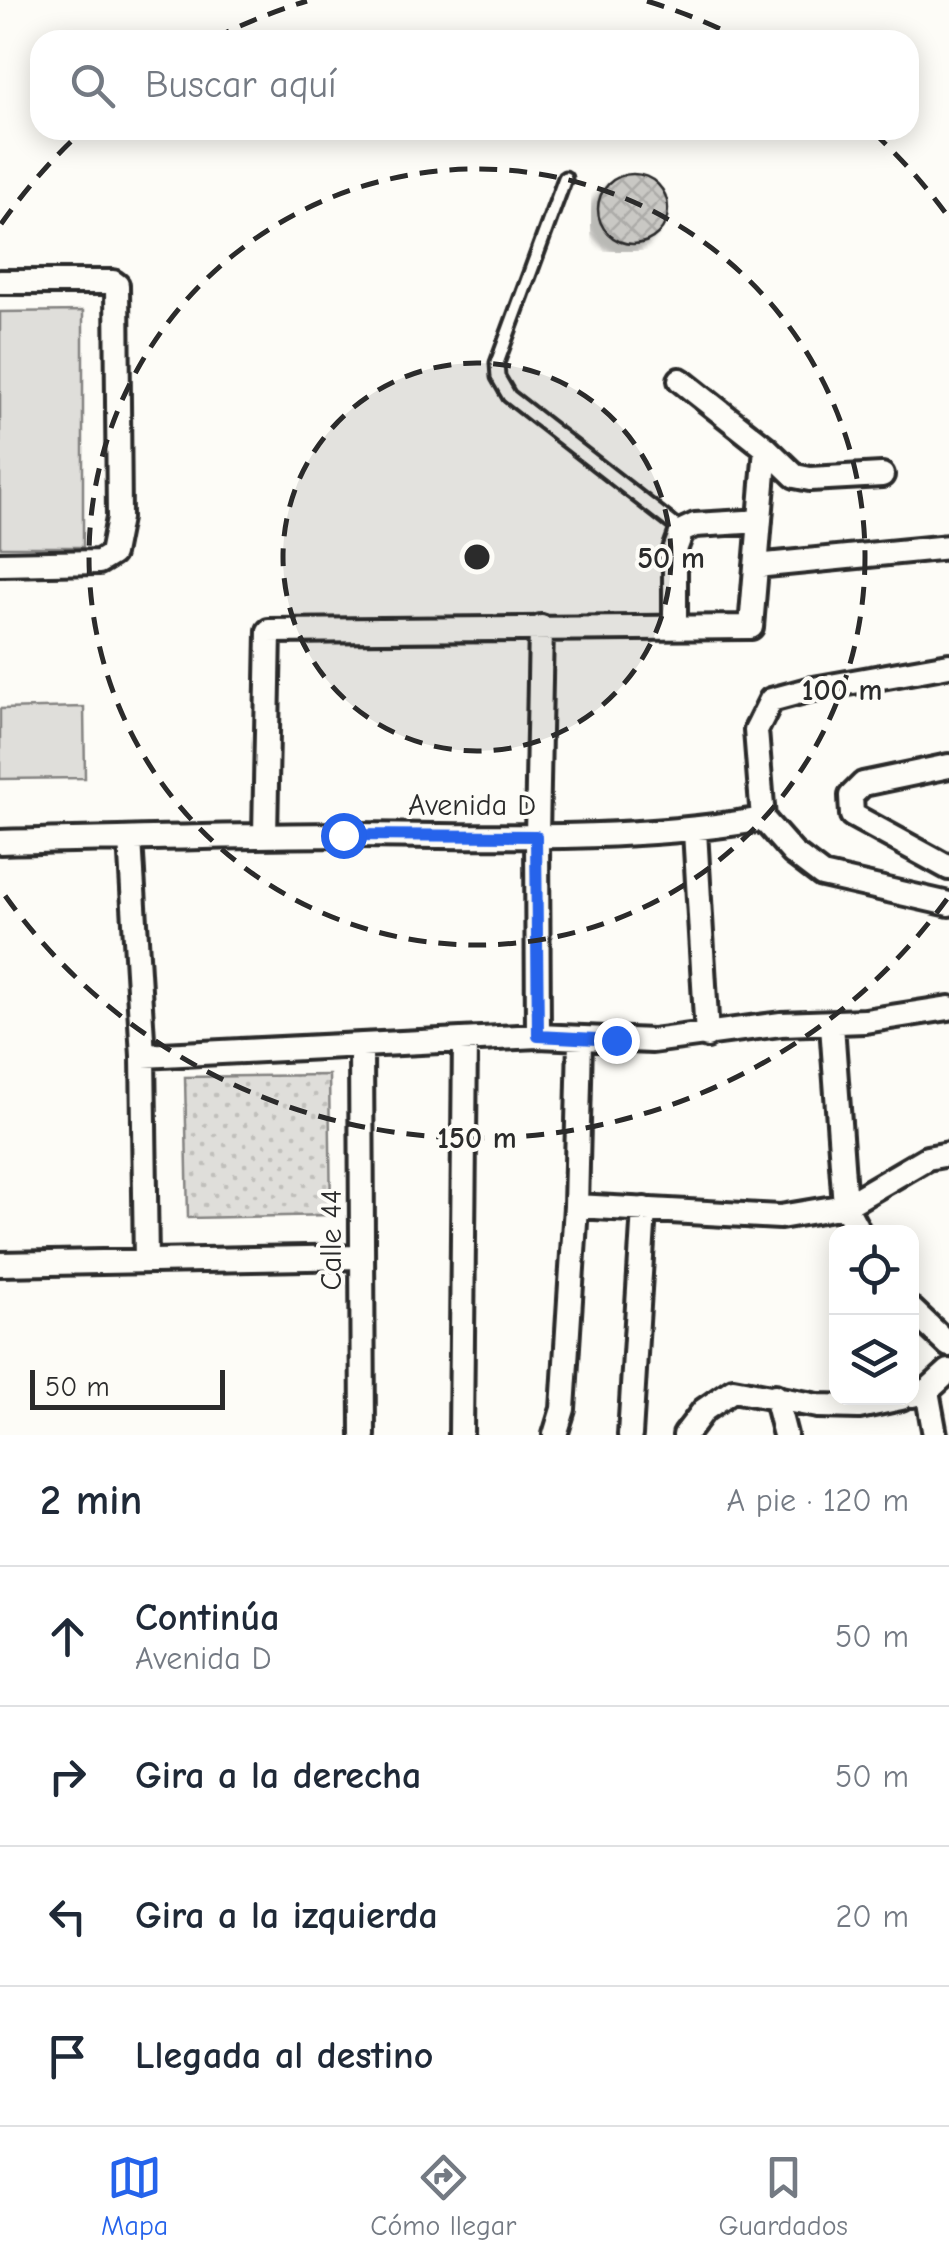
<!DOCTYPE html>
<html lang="es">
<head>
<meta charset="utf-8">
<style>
  body { margin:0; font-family:"Comic Neue",sans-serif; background:#f2f2f3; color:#1f2937 }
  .controls { position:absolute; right:30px; bottom:30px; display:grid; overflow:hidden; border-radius:20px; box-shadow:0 5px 25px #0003 }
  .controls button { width:90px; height:90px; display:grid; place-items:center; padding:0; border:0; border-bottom:2px solid #e0e1e3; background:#fff; color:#1f2937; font:50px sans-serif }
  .scale { position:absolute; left:30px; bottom:25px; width:195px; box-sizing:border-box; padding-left:10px; border:5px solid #2b2b2b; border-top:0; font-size:28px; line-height:35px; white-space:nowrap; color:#2b2b2b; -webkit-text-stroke:8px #fdfcf7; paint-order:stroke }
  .stop { position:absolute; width:30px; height:30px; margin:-22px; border:8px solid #2563eb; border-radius:50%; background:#fff }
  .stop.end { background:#2563eb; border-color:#fff; box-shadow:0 2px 10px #0008 }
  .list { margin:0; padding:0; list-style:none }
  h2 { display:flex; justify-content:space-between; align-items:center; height:130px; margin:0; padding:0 40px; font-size:42px }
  h2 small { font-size:32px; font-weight:400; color:#747a83 }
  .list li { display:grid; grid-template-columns:65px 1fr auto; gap:30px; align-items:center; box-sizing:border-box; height:140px; padding:0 40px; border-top:2px solid #e0e1e3 }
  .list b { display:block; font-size:38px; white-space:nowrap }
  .list p { margin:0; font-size:32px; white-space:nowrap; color:#747a83 }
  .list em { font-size:32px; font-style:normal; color:#747a83 }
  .icon { flex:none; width:55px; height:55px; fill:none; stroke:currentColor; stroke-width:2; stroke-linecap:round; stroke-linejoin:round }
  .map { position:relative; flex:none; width:949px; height:1435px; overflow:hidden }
  .search { position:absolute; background:#fff; box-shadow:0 5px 25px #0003; left:30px; right:30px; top:30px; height:110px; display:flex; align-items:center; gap:25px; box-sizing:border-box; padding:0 35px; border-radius:30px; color:#747a83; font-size:38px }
  .sheet { height:690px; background:#fff }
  nav { display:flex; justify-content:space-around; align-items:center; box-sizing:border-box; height:140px; border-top:2px solid #e0e1e3; background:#fff; font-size:28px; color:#747a83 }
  nav a { display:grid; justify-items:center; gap:5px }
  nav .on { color:#2563eb }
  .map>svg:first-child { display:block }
</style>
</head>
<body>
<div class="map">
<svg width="949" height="1435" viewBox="0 0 949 1435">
  <defs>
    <pattern id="park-dots" width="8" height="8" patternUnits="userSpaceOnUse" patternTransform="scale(2.5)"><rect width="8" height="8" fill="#dfdeda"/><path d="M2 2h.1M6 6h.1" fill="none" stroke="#c0bfbb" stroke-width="1.8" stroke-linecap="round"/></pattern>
    <pattern id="building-cross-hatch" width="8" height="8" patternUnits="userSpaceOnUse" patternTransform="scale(2.5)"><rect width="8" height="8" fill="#c9c8c4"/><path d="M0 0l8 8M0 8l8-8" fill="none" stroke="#adaca9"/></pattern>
    <filter id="shadow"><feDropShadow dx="-9" dy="9" stdDeviation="2.5" flood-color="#0004"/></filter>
  </defs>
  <rect width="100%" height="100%" fill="#fdfcf7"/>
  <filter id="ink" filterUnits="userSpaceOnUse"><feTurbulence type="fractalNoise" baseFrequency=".01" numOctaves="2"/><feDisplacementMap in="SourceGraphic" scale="20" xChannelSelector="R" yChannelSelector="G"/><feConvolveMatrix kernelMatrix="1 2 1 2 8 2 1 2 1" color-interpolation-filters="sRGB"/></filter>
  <g filter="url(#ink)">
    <path fill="url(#park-dots)" stroke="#858482" stroke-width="2.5" d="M329,1075L331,1215L188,1218L185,1077Z"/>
    <path fill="#dfdeda" stroke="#858482" stroke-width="2.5" d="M83,311V547H0V312Z
      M84,707L85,778L0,779V709Z"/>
    <path fill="url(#building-cross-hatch)" stroke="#2b2b2b" stroke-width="2.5" filter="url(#shadow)" d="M598 209a35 35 0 1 1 70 0a35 35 0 1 1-70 0Z"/>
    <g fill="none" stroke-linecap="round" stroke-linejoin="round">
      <g stroke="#2b2b2b" stroke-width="19">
        <path id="service" d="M565,178L497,363L498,377L509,396L682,531"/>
      </g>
      <g stroke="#2b2b2b" stroke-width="30">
        <path id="minor" d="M0,282H113L117,285L119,518L112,554L99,562L0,564
          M766,448L795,476L810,479L882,475
          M756,566L949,547
          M675,627V550L682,531L695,525L760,521
          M949,665L808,690L771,700L756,730L763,819L793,853L822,875L949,904
          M949,766L863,784L851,796L852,815L949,868
          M695,831L707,1036
          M265,835L269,631L751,627L766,448L680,380
          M130,839L143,1056L146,1261
          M0,842C120,839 239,835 359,835C493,836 630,842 763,819
          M832,1025L845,1206L859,1232
          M538,1036L537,836L541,627
          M361,1046L363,1435
          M143,1056L538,1036L652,1041L781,1024L865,1021L949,1008
          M576,1206L780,1217L845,1206L927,1158L949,1154
          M0,1264L361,1257
          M912,1310L949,1345
          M927,1391L935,1435
          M912,1395L927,1391L949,1371
          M775,1396L785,1435
          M461,1435L465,1040
          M555,1435L563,1409L576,1206L580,1040
          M630,1435L644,1209
          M685,1435L704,1410L733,1390L818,1406L859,1407L901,1398"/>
      </g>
      <use href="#service" stroke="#fdfcf7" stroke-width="11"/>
      <use href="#minor" stroke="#fdfcf7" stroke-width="22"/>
    </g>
  </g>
  <g fill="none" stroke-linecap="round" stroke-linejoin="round" filter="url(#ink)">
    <path stroke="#2563eb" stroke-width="12" d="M343,835L536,836L538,1036L616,1040"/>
  </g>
  <circle cx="477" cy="557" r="194" fill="#2b2b2b" fill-opacity=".12"/>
  <g fill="none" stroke="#2b2b2b" stroke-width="5" stroke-dasharray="18 12">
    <circle cx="477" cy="557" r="194"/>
    <circle cx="477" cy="557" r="388"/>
    <path d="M947 899A581 581 0 0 1 1 890M1 224A581 581 0 0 1 81 132M213 39A581 581 0 0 1 307 1M647 1A581 581 0 0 1 741 39M873 132A581 581 0 0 1 947 215"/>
  </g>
  <g text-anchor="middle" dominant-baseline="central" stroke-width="8" stroke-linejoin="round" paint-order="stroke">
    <g font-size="30" fill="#2b2b2b" stroke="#fdfcf7">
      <text x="472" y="805">Avenida D</text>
      <text transform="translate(331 1240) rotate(-90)">Calle 44</text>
    </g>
  </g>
  <circle cx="477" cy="557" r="15" fill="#2b2b2b" stroke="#fdfcf7" stroke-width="5"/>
  <g font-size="30" text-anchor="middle" font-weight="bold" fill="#2b2b2b" stroke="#fdfcf7" stroke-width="8" stroke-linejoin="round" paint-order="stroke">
    <text x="671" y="568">50 m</text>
    <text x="842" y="700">100 m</text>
    <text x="477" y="1148">150 m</text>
  </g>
</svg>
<div class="controls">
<button><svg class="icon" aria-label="locate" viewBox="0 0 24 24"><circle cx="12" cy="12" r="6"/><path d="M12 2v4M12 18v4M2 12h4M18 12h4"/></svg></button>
<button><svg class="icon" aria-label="layers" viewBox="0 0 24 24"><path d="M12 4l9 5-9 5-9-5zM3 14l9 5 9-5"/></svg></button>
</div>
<div class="scale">50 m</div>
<div class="stop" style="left:343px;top:835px"></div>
<div class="stop end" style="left:616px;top:1040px"></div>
<div class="search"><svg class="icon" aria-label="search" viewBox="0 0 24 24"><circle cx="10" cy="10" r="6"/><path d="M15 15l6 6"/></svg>Buscar aquí</div>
</div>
<section class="sheet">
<h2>2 min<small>A pie · 120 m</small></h2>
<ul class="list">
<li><svg class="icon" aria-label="ahead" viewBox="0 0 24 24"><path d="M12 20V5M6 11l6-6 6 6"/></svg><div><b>Continúa</b><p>Avenida D</p></div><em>50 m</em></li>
<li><svg class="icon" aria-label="right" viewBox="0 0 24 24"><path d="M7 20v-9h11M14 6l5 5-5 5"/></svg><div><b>Gira a la derecha</b></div><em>50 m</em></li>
<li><svg class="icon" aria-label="left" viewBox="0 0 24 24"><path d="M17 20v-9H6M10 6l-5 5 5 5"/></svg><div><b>Gira a la izquierda</b></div><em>20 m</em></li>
<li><svg class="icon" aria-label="arrive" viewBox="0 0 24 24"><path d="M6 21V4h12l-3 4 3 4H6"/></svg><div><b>Llegada al destino</b></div></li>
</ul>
</section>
<nav>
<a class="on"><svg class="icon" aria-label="map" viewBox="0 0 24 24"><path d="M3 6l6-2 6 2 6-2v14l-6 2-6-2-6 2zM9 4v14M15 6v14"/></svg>Mapa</a>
<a><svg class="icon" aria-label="directions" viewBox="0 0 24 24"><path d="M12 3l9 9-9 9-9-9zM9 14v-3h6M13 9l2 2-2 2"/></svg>Cómo llegar</a>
<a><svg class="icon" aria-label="saved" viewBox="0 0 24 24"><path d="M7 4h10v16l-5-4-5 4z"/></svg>Guardados</a>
</nav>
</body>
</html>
